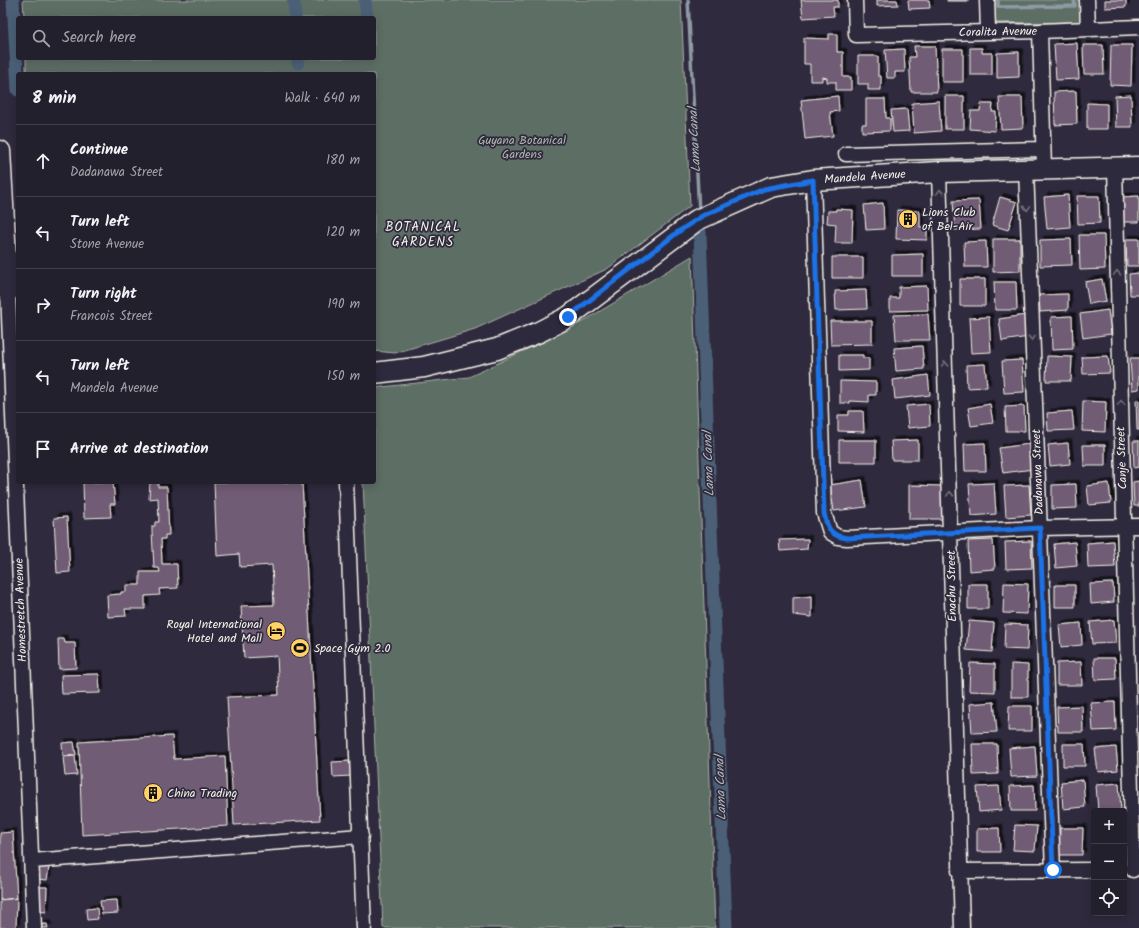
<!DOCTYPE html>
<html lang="en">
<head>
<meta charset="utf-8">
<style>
  body { margin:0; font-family:Kalam,sans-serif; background:#2b2836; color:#f1f3f6 }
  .controls { position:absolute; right:12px; bottom:12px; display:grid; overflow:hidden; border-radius:4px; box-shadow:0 2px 10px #0003 }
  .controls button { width:36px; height:36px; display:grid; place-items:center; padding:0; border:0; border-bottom:1px solid #403e4a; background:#23202e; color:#f1f3f6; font:20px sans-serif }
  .stop { position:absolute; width:12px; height:12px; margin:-9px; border:3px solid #1a73e8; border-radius:50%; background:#fff }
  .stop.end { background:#1a73e8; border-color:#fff; box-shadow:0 1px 4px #0008 }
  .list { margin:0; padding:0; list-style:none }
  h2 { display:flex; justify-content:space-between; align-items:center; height:52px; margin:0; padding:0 16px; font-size:17px }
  h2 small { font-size:13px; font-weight:400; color:#a3a3aa }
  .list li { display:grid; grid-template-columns:26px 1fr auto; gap:12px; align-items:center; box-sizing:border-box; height:72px; padding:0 16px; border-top:1px solid #403e4a }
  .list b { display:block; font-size:15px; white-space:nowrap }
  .list p { margin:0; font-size:13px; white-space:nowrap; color:#a3a3aa }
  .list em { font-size:13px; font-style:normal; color:#a3a3aa }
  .icon { flex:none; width:22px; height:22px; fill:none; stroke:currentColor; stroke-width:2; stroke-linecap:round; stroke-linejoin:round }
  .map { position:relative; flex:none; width:1139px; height:928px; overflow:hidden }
  .search { position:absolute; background:#23202e; box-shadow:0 2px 10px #0003; left:16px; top:16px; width:360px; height:44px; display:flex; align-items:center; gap:10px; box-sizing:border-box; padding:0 14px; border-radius:4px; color:#a3a3aa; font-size:15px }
  .panel { position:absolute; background:#23202e; box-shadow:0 2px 10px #0003; left:16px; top:72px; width:360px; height:412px; border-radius:4px }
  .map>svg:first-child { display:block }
</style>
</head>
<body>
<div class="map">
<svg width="1139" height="928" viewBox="0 0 1139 928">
  <defs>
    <filter id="shadow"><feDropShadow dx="3.5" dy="-3.5" stdDeviation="0" flood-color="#0009"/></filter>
  </defs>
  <rect width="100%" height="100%" fill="#2f2a3d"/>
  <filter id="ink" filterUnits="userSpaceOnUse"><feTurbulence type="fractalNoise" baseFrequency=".025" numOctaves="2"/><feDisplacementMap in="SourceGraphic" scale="8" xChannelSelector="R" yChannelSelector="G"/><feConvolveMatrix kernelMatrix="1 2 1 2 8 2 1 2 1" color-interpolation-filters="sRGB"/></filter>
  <g filter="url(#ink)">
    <path fill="#5d6e65" stroke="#a8b0a6" d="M23,0H681L690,206L607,269L475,329L395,353L374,351V74H26V58H374V18H24Z
      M992,0H1080V22L993,23Z
      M692,256L715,928H383L363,482H374V388L469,377L577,325Z"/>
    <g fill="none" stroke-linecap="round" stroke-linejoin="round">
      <path stroke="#8f9aa4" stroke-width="3.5" d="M688,0L699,213
        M998,0V7L1075,6L1074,0"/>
      <path stroke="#4c6077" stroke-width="13" d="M13,0L18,90
        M294,0L295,18
        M365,0L367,18
        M298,58V63
        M700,232L726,928"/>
    </g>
    <path fill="#6f5b74" stroke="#f4f1e8" filter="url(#shadow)" d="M801,0H838V7H833L834,16L803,18Z
      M877,0H897L898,5L877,6Z
      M908,0H929L930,8L909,9Z
      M947,0H968V1H947Z
      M1105,0H1126V7L1105,8Z
      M829,34H837V52H843V77H851V90H836V82H827V78L822,77V81H810V64H804V38L829,39Z
      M1077,43L1079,79L1056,80L1054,44Z
      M1083,45H1103L1104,74H1084Z
      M1111,45H1132L1131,86L1110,85Z
      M914,46H935L937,92H911L909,57H915Z
      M970,48H982V53H992V75H970Z
      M904,49L905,72H895V78H887L885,50Z
      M942,49H963V82H942Z
      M1019,52V77L997,78V53Z
      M858,56H878V76H881V90H868V84H858Z
      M1076,91L1077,124L1055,125L1054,92Z
      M1131,95L1132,127H1116L1115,96Z
      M838,96L839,111L830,112L833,136L805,139L801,100Z
      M945,96H964V129H945Z
      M999,97H1022L1023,128L1001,129Z
      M866,99H885L886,118H890V131L862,132V124H866Z
      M939,101L941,131L914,133L912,103Z
      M1087,103L1107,104V129H1087Z
      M981,104H993L992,112H996L995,131L970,129L971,111H980Z
      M907,109L909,131L893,132L891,110Z
      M1068,195L1070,227L1047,229L1044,197Z
      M1077,196H1099L1100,223L1078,224Z
      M1139,196V222H1122L1121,197Z
      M1000,197L1017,202L1008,230L992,225Z
      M979,200L981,229L955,230L953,201Z
      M883,203L884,229L866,230L864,205Z
      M836,209L853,210L852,243H835L836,224L827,223L828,211H836Z
      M897,210L920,211V227H927V240L896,239Z
      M1079,235H1104L1105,269L1080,270Z
      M993,239H1020V271L993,272Z
      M1071,239L1072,265L1040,266V240Z
      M1126,239H1139V266H1127Z
      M986,241L987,267H965L964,242Z
      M923,254V276H892V255Z
      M832,257H863V278H832Z
      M1139,273V295H1130L1129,274Z
      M960,279H985V306H960Z
      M1102,279L1106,301L1089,304L1085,282Z
      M994,282H1016L1017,310H995Z
      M927,286L928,310L890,311V298H899V287Z
      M866,290L867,309L836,310L835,291Z
      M1068,294V310L1040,312L1039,295Z
      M1108,310L1111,334L1083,338L1080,314Z
      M928,314L930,340H896L894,315Z
      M1026,315L1029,337L1002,341L999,319Z
      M1072,316L1073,349L1052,350L1051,317Z
      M989,317L991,352L971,353L969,318Z
      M830,321H872V344L831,345Z
      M922,346L924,369L896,371L894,348Z
      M839,355H863V358H869V370L839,371Z
      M1047,356L1072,357L1071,381H1046Z
      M1108,356L1110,373L1083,374L1082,357Z
      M1130,358H1139V389L1132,390Z
      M1022,360L1024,392L1004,393L1002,361Z
      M985,364L987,387L967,388L966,365Z
      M928,375L930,395L895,399L893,380Z
      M840,381L876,382V395H869V402L850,401V403H840Z
      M1136,400H1139V430H1137Z
      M1083,401L1106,402L1105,432L1082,431Z
      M929,404L930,426L908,428L906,406Z
      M990,404L993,423L971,426L968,408Z
      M1024,406L1025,431H1006L1005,407Z
      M849,411H863L864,432L838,431V415H849Z
      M1072,411L1074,430L1048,431L1047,413Z
      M839,440H876V462H839Z
      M918,440V460H892L891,441Z
      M1133,441H1139V467L1134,468Z
      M985,443L986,471H965L964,444Z
      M1068,443L1070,464L1050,466L1048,445Z
      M1029,444L1033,469L1003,473L999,448Z
      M1083,445H1105V466H1084Z
      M862,480L866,507L834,511L830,485Z
      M1139,481V506H1134L1133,482Z
      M83,482H113L115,504H110L111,517L84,518Z
      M150,482H158V487H167L169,535H165V539H161L162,564H177L178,588L159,589L160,595L145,596V609H125L126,616L108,617L107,595L121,594V592H126V585H140V572H160L159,568H154L152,531V526H155V522H159L158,498L149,499Z
      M214,482H302L320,820L234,825L227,697L279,695L277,656L244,658L241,606L274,605L272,565L240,567L239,554L217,556Z
      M994,483L996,514L971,516L969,484Z
      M1109,483L1111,503L1089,505L1087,486Z
      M1076,484L1077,508L1052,509V485Z
      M909,485L943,486V519H909Z
      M1029,485L1031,515L1006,517L1004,486Z
      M67,517L70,572L57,573L54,518Z
      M808,539L807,549L780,551L779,540Z
      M993,540L995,569L969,571L968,541Z
      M1031,541L1032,568L1006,569L1005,542Z
      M1113,541L1115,567L1088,568L1087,543Z
      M1075,542L1077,566L1056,568L1054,544Z
      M1004,583L1028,584L1027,614L1003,613Z
      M1113,583L1114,602L1091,604L1090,584Z
      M968,584H988V609H968Z
      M1055,585H1075V607H1055Z
      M812,596V617L793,615V598Z
      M1114,620L1116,643L1092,644L1090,622Z
      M969,621L994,623L992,652L966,650Z
      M1081,623L1082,645L1061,647L1059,625Z
      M1005,624L1028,625L1027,650L1004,649Z
      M58,639H64L65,643H75L76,668L59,669Z
      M1094,658H1115L1116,679L1095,680Z
      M1081,662L1082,685H1057V663Z
      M970,663L995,664V692L969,691Z
      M1011,664L1028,665V697H1011Z
      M99,674L100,693L62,694L61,675Z
      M994,702L997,732L972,733L970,704Z
      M1115,702L1116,730L1093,731L1091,703Z
      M1009,706H1032V731H1008Z
      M1082,706L1083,732H1058L1057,707Z
      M172,736L174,759L225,756L228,826L82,835L79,742Z
      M74,742L76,755L63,756L62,743Z
      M972,744H997L998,774L973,775Z
      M1063,744H1084L1085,766H1063Z
      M1035,746L1037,776L1011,777L1009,748Z
      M1116,747L1118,770L1098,772L1095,749Z
      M75,756L77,775L65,776L63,757Z
      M351,761V776L333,777L332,762Z
      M1083,780L1085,807L1063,809L1061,782Z
      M1119,783L1121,811H1098L1096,785Z
      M1034,785L1035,811H1011L1010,786Z
      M999,786L1001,810L979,812L977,787Z
      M1015,825L1037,826L1035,851L1013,850Z
      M999,828L1000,852H977V829Z
      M1060,828H1083L1082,855H1059Z
      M13,832L17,898L0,900V833Z
      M39,866L49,867L47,880L37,879Z
      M39,887H47L46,912L38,911Z
      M17,898L16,928H0V900Z
      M117,900L118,913L102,914L100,901Z
      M97,908L98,919L87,920L86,909Z
      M47,924L48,928H35V925Z"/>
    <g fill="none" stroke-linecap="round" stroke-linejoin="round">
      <g stroke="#f4f1e8" stroke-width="17">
        <path id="minor" d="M855,0L856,35L1040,31L1139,27
          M987,0L988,31
          M1087,0L1088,28
          M1040,31L1044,169
          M846,154L1043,149
          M1115,167L1133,870
          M1026,169L1053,871
          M939,172L962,928
          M813,180L824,513L830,532L838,537L847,538L1040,528L1139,526
          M8,292L34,928
          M346,482L364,928
          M32,861L361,836
          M959,871L1094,870"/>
      </g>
      <g stroke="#f4f1e8" stroke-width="23">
        <path id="secondary" d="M0,151L8,292
          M374,373L424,367L497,349L539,332L568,317L697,220L771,187L813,180L939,172L1139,167"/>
      </g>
      <use href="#minor" stroke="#2f2a3d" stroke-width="14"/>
      <use href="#secondary" stroke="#2f2a3d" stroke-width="20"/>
    </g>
    <defs><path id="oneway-chevron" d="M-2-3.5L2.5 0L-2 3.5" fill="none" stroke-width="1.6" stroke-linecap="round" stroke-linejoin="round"/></defs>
    <g stroke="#747079">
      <use href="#oneway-chevron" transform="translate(940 192) rotate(-92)"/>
      <use href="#oneway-chevron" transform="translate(1027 208) rotate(88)"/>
      <use href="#oneway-chevron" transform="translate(1117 273) rotate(-92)"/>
      <use href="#oneway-chevron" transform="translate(1032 338) rotate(88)"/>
      <use href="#oneway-chevron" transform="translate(945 364) rotate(-92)"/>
      <use href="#oneway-chevron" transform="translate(1121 403) rotate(-92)"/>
      <use href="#oneway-chevron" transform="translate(950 494) rotate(-92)"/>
    </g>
  </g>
  <g fill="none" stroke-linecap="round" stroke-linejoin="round" filter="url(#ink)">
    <path stroke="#1a73e8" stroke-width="5" d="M568,317L678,232L702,216L764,189L813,180L824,513C827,528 830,536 847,538L1040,528L1053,870"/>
  </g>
  <defs>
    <g id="building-disc" transform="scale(1)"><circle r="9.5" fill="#ffd166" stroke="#2f2a3d"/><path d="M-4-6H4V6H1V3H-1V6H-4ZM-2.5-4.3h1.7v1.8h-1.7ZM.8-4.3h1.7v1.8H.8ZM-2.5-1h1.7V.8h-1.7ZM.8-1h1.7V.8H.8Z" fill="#111"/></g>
    <g id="hotel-disc" transform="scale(1)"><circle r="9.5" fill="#ffd166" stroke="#2f2a3d"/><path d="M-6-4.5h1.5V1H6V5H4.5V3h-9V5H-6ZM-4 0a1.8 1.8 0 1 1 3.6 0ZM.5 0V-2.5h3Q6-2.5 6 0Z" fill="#111"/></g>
    <g id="stadium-disc" transform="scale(1)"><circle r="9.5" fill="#ffd166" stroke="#2f2a3d"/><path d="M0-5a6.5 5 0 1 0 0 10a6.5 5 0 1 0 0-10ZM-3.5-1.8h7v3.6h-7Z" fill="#111"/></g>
  </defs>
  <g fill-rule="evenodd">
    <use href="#building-disc" x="908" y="219"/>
    <use href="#hotel-disc" x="276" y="631"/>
    <use href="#stadium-disc" x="300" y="648"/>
    <use href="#building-disc" x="153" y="793"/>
  </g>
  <g text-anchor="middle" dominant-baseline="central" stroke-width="3.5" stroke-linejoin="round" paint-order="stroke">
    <g font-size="12" fill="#f4f1e8" stroke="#2f2a3d">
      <text transform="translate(998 32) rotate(-1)">Coralita Avenue</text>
      <text transform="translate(865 177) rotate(-4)">Mandela Avenue</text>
      <text transform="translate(1122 458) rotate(-92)">Canje Street</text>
      <text transform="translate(1038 472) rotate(-92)">Dadanawa Street</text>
      <text transform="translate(952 586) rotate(-91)">Enachu Street</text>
      <text transform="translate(21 610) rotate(-92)">Homestretch Avenue</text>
    </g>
    <g font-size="12" fill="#b0b6ad" stroke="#2f2a3d">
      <text x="522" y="140">Guyana Botanical<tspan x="522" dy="14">Gardens</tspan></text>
    </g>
    <g font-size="12" fill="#f4f1e8" stroke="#2f2a3d" text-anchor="start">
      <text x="922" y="212">Lions Club<tspan x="922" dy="14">of Bel-Air</tspan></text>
      <text x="262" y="624" text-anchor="end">Royal International<tspan x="262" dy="14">Hotel and Mall</tspan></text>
      <text x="314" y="648">Space Gym 2.0</text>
      <text x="167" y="793">China Trading</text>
    </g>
    <g font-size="13" font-style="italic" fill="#b1b7bb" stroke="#2f2a3d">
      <text transform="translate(695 140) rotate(-93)">Lama Canal</text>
      <text transform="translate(709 464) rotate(-92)">Lama Canal</text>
      <text transform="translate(721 788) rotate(-92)">Lama Canal</text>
    </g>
    <g font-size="13" letter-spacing="1" fill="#f4f1e8" stroke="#2f2a3d">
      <text x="423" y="227">BOTANICAL<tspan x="423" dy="15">GARDENS</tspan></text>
    </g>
  </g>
</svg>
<div class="controls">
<button>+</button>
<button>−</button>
<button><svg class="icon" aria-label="locate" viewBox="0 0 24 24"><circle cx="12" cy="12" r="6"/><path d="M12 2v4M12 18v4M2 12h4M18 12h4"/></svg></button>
</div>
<div class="stop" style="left:1053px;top:870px"></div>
<div class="stop end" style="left:568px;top:317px"></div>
<div class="search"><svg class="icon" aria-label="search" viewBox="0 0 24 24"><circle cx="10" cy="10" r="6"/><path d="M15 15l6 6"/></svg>Search here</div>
<section class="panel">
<h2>8 min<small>Walk · 640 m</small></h2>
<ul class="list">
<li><svg class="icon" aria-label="ahead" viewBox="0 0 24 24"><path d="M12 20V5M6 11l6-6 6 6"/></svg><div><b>Continue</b><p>Dadanawa Street</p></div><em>180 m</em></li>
<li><svg class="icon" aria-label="left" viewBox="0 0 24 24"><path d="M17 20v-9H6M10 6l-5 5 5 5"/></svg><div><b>Turn left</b><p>Stone Avenue</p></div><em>120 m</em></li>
<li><svg class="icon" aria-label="right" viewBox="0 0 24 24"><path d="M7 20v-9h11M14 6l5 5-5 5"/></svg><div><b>Turn right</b><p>Francois Street</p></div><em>190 m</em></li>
<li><svg class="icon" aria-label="left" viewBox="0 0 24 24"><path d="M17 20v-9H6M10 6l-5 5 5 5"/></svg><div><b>Turn left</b><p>Mandela Avenue</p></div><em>150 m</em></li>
<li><svg class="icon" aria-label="arrive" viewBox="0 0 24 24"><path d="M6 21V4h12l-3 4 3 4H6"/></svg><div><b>Arrive at destination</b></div></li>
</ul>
</section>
</div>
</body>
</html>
